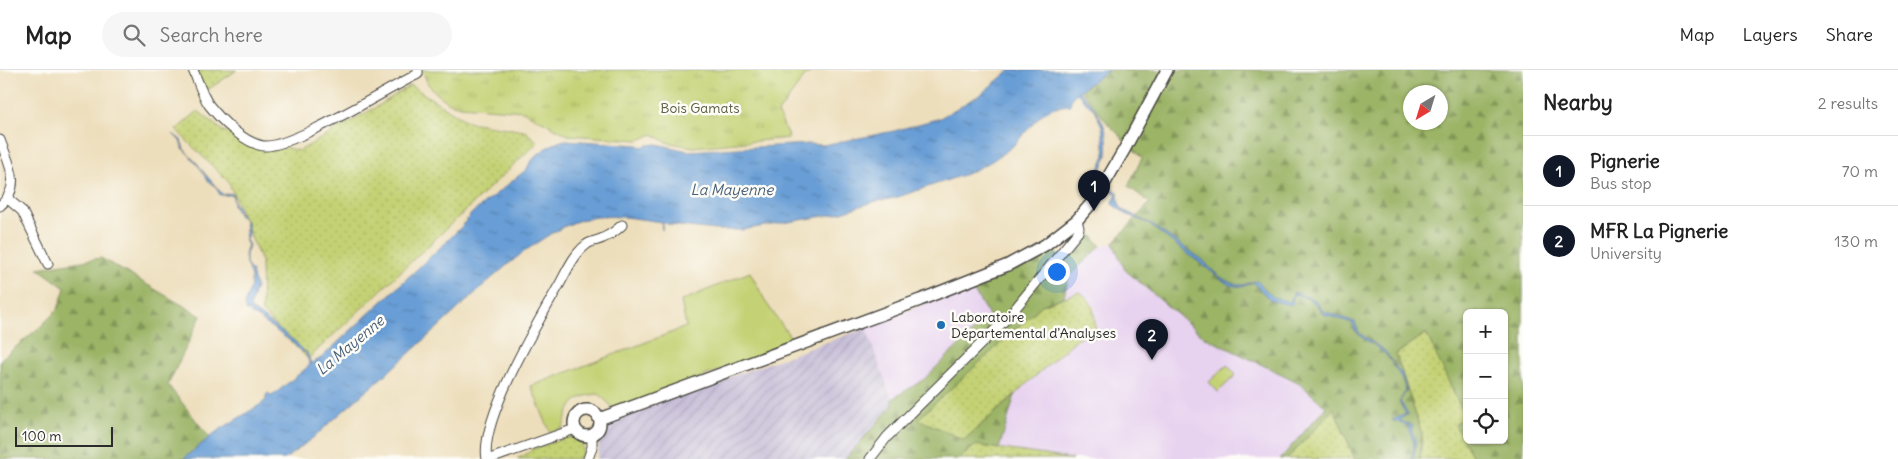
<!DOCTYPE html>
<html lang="en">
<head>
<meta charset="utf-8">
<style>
  body { margin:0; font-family:Delius,sans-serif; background:#f6f6f6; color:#222 }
  .controls { position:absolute; right:15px; bottom:15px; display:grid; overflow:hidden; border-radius:8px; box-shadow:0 1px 4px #0004 }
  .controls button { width:45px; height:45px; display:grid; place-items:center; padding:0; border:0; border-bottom:1px solid #e0e0e0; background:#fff; color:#222; font:25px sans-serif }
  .compass { position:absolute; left:1403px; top:15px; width:45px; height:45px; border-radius:50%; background:#fff; box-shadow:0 1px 4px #0004; rotate:218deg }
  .scale { position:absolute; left:15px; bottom:12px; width:98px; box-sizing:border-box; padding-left:5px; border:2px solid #2b2b2b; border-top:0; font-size:14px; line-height:18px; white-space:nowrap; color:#2b2b2b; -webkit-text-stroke:4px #fdfcf7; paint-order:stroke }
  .you { position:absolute; left:1056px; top:201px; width:18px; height:18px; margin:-12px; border:4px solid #fff; border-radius:50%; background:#1a73e8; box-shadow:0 0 0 8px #1a73e833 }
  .badge { display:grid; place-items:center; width:32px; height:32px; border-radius:50%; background:#111827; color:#fff; font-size:16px; font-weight:700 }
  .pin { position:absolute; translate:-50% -41px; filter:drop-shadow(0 1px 2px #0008) }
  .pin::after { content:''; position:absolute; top:26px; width:18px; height:15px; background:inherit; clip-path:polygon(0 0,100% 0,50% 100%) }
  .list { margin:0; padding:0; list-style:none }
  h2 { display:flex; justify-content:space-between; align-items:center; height:65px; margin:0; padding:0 20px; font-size:21px }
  h2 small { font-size:16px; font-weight:400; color:#767676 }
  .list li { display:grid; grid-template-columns:32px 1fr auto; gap:15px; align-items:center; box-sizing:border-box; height:70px; padding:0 20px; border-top:1px solid #e0e0e0 }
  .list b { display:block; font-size:19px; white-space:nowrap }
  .list p { margin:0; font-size:16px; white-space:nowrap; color:#767676 }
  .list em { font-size:16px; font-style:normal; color:#767676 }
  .icon { flex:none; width:28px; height:28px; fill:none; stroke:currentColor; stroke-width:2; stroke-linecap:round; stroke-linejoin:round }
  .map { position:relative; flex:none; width:1523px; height:389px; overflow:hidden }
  header { display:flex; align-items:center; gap:30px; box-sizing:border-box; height:70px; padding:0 25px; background:#fff; border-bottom:1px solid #e0e0e0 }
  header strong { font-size:24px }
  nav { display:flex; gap:28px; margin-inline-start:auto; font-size:18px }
  .search { width:350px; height:45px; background:#f6f6f6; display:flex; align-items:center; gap:12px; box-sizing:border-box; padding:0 18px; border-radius:28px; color:#767676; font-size:19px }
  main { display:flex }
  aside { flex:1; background:#fff }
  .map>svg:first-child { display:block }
</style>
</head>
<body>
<header>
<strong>Map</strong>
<div class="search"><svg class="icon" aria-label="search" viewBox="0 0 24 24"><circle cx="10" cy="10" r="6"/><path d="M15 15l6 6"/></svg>Search here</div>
<nav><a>Map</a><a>Layers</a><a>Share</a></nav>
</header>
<main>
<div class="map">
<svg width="1523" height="389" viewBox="0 0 1523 389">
  <defs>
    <pattern id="industrial-furrows" width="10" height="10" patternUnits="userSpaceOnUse" patternTransform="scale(1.25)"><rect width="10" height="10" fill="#c8bfd8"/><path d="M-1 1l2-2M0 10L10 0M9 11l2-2" fill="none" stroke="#aca4ba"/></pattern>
    <pattern id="grass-dots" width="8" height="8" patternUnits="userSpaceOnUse" patternTransform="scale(1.25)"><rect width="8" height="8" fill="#c4d274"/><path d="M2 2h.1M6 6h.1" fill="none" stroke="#a9b465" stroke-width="1.8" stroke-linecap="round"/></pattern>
    <pattern id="forest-firs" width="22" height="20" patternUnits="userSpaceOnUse" patternTransform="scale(1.25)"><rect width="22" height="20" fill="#9bb466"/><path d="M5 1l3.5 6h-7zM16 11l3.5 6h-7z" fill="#7f9354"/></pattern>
    <pattern id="park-tufts" width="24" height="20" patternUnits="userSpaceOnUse" patternTransform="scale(1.25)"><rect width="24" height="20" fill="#c4d274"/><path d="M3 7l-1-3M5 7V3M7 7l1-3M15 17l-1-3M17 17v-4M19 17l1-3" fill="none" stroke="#a9b465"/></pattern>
    <pattern id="water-ripples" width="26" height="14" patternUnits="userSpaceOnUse" patternTransform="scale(1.25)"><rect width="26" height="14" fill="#689dd5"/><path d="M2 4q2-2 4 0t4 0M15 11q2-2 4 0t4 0" fill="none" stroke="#5680ad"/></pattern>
  </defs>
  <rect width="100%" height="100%" fill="#fdfcf7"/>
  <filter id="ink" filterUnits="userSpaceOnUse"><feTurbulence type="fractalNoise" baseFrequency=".02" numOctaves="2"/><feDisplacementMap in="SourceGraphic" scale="10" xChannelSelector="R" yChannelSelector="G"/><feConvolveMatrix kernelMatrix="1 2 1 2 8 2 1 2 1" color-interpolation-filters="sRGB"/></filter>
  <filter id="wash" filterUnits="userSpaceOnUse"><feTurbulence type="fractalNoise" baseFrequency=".0096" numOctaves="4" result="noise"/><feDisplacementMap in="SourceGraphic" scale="20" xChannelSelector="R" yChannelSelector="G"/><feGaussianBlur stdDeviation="1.12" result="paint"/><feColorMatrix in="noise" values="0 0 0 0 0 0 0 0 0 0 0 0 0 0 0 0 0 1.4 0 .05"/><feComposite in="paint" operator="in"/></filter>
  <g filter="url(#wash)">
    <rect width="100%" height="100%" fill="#eddebb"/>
    <path fill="#e7d2ef" d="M1113,173L1125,200L1204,267L1298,312L1326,338L1280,389H1072L999,379L1015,325L1079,266L1095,268V238L1086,226L1079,222L1064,227L1069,206L1101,176Z
      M970,215L989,246L923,310L892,329L866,258Z"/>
    <path fill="url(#industrial-furrows)" d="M866,258L894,335L845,389H597L601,364L610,350Z"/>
    <path fill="url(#grass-dots)" stroke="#787e50" d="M197,0H237L203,23Z
      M410,15L468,52L525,61L538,72L308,289L262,242L261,191L229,113L176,60L198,41L223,61L299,81L380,35Z
      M1079,222C1097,231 1095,251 1095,268L1079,267L964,370L917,349L1042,235Z
      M1427,263L1464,345L1456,355L1474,389H1420L1422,364L1396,284Z
      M1334,338L1355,389H1287Z
      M572,367C581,370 585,375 582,384L578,389H517L528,383L531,380L565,368Z
      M976,375L1072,389H959Z"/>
    <path fill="url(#forest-firs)" stroke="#637048" fill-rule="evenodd" d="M1109,0H1523V389H1474L1455,355L1464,345L1426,263L1396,284L1422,364L1420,389H1355L1334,338L1287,389H1280L1326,337L1298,312L1204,267L1125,200L1113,173L1150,133L1128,116L1142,88L1109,55L1081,20ZM1410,22H1440V52H1410ZM1467,243H1504V370H1467Z
      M1092,165L1101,176L1069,206L1064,227L1042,235L918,349L964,370L1015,325L999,379L976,375L959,389H845L893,335L892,329L923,310L989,246L970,215L1053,175L1060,191L1078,168Z
      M101,188L201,246L168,315L214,373L192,389H0V290L40,257L58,239L65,218L38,198Z"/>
    <path fill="url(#park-tufts)" stroke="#787e50" d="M422,0H814L805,6L778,43L789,68L693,77L666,72L653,64L639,70L568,65L523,41L461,36L449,33L435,22L428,14Z"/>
    <path fill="#c4d274" stroke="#787e50" d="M750,202L767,234L794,272L615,340L599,324C573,326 570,335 563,358L550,362L531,316L686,257L681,231Z
      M1227,295L1236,305L1218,322L1209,312Z"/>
    <path fill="url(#water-ripples)" stroke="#4a6480" d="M1010,0H1109L1079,21C1098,41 1110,56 1107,85C1106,93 1099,99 1099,107L1101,109L1099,111L1096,106L1105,85L1102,56L1095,41L1077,23L1072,27L1070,35L1054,37L1041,45L1012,77L992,91L969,103L895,128L873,132L836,144L742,160H716L670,155L663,152L662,160L661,152C633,148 603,142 575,152C526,171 473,226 434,261C395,297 354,331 314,367L285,389H183L216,362L261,334L266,330V325L268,323L272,326L310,295L305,282L300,281L293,273L257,247L251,245V242L246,241C242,230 250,224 251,214C252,198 240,192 248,175L245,171C246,164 245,158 246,151L240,147L233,135V126L230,125H220L216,117L208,111L198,94L183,79L180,71L173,64L181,70L184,79L223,125L230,123L233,125L234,134L236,135L241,146L247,151L248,163L246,170L249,175L246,184V194L252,202L256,216L250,238L296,272L302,280L307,282L310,291L312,293L321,288L444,174L462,156L471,144L527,99C530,87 555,70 567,70L638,75L642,77L647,75L657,74L688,81L809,74L823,75L859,68L894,61L940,48L981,24Z
      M1113,119L1118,122L1119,134L1123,140L1149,153L1203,190C1212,201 1226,214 1241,215C1246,215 1251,211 1257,211L1273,227L1290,232L1294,222L1315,230L1323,241L1355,252L1359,263L1385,281L1394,295L1401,303L1407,320L1400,331L1408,344L1399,350L1413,356L1411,360C1417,370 1416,378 1413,389H1411C1415,378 1415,369 1408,360L1410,357L1392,350L1406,344L1399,332L1406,320C1403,310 1391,289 1383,282C1372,271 1356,269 1352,253L1323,244L1317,235L1309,229L1294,224L1292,234L1290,235L1270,230L1253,212L1242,217L1229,215L1147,153L1126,144L1112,134L1117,124L1111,120Z"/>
  </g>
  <g filter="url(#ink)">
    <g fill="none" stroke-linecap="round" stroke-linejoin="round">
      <g stroke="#484641" stroke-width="11">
        <path id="minor" d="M193,0C198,11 202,25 209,35C220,49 244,73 263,76C291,79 387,19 418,4V0
          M0,70C9,95 23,115 0,136
          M8,129L22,141L48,194
          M487,389C479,351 538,252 558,217C566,203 573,185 586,175C590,171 598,171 603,168C610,165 617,160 622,155
          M490,389L575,359
          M588,389L592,377V365
          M870,389L887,367L1009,246L1078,162L1079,158L1077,150"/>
      </g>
      <g stroke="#484641" stroke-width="14">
        <path id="major" d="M574 353a13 13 0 1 1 26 0a13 13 0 1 1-26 0Z
          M599,349L920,230L1008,195L1045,175L1077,150L1096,128L1124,80L1167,0"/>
      </g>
      <use href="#minor" stroke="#fff" stroke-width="9"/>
      <use href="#major" stroke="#fff" stroke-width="11"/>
    </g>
  </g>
  <circle fill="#1f6fb2" stroke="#fdfcf7" stroke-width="2" cx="941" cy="255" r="5"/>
  <g text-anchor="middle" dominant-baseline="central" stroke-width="5" stroke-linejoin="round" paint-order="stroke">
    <g font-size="14" fill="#595d41" stroke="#fdfcf7">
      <text x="700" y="38">Bois Gamats</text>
    </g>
    <g font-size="14" fill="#2b2b2b" stroke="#fdfcf7" text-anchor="start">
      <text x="951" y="247">Laboratoire<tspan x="951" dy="16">Départemental d'Analyses</tspan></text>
    </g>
    <g font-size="15" font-style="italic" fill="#465e77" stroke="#fdfcf7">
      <text x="732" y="119">La Mayenne</text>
      <text transform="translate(350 275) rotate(-40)">La Mayenne</text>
    </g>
  </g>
</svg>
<div class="controls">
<button>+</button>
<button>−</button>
<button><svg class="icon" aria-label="locate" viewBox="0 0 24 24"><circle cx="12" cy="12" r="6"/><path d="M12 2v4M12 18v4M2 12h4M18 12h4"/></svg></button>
</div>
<svg class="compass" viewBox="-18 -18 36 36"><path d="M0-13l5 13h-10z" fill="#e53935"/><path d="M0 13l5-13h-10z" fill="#767676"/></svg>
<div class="scale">100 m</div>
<div class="you"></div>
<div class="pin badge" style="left:1094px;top:141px">1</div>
<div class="pin badge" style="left:1152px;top:290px">2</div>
</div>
<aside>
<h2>Nearby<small>2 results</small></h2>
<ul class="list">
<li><span class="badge">1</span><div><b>Pignerie</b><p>Bus stop</p></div><em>70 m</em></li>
<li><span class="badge">2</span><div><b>MFR La Pignerie</b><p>University</p></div><em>130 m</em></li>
</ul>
</aside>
</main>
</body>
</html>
